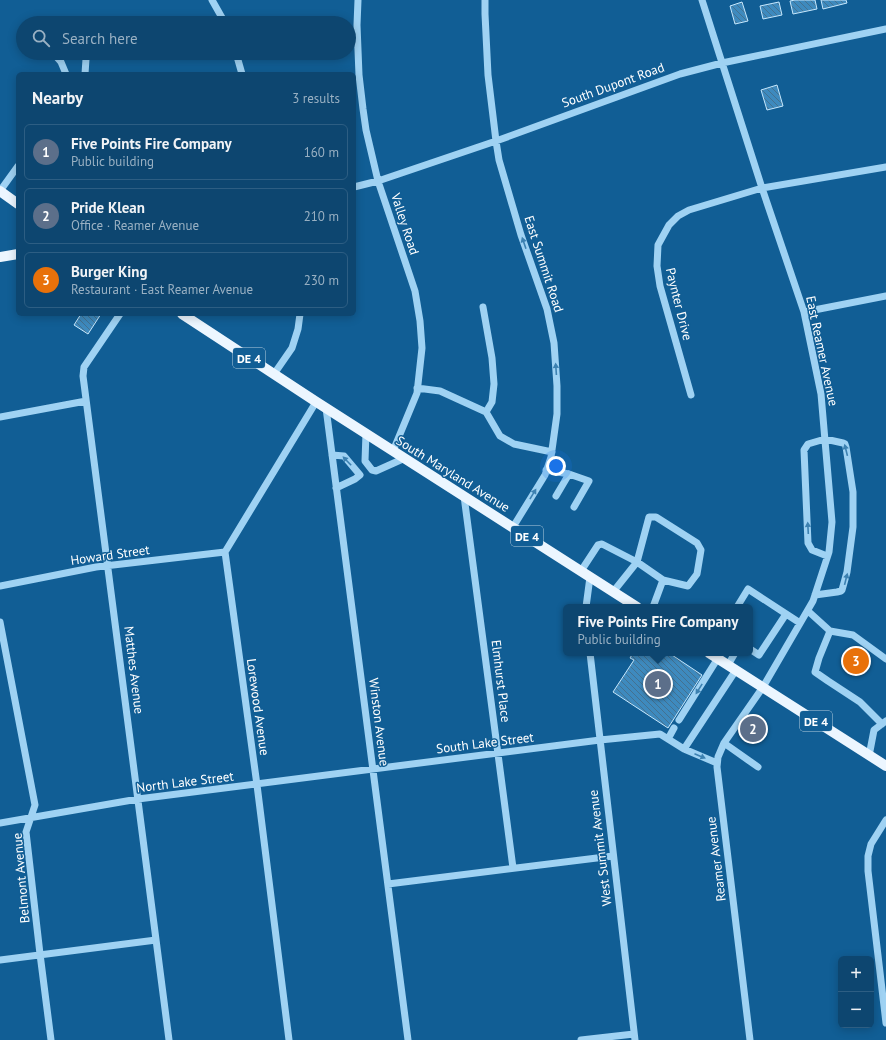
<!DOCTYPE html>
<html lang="en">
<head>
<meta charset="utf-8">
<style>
  body { margin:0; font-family:"PT Sans",sans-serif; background:#164d75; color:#f1f3f6 }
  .controls { position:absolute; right:12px; bottom:12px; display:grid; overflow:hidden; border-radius:6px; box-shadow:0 2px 10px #0003 }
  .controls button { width:36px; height:36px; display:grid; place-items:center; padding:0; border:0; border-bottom:1px solid #2d5e83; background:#0d4670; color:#f1f3f6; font:20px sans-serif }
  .you { position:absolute; left:556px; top:466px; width:14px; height:14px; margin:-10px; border:3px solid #fff; border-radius:50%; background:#1a73e8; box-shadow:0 0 0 6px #1a73e833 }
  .badge { display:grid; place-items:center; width:26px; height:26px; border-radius:50%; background:#95b2f1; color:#fff; font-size:13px; font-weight:700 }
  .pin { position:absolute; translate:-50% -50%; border:2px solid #fff; box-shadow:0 1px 4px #0006 }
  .popup { position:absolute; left:563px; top:604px; width:190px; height:52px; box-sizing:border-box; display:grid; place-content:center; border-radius:6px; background:#0d4670; filter:drop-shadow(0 1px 3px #0005); font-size:13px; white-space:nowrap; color:#9ab1c3 }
  .popup b { font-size:15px; color:#f1f3f6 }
  .popup::after { content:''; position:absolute; left:50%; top:100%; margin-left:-8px; border:8px solid transparent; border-top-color:#0d4670 }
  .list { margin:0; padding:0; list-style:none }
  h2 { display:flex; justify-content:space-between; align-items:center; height:52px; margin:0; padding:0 16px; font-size:17px }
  h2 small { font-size:13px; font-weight:400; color:#9ab1c3 }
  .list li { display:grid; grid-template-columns:26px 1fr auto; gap:12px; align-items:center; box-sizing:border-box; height:56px; margin:0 8px 8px; padding:0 8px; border:1px solid #2d5e83; border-radius:6px }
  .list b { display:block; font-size:15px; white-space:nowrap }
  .list p { margin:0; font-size:13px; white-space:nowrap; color:#9ab1c3 }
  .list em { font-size:13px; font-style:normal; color:#9ab1c3 }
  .icon { flex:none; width:22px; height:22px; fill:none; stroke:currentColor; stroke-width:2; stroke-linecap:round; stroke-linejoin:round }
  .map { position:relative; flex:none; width:886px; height:1040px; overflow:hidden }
  .search { position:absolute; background:#0d4670; box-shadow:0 2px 10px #0003; left:16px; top:16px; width:340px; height:44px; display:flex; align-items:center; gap:10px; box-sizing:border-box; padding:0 14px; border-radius:22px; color:#9ab1c3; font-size:15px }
  .panel { position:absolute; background:#0d4670; box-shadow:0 2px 10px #0003; left:16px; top:72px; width:340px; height:244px; border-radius:6px }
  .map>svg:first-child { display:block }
</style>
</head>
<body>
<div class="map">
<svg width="886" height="1040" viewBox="0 0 886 1040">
  <defs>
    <pattern id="building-back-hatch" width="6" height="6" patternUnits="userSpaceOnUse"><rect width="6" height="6" fill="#3e8abe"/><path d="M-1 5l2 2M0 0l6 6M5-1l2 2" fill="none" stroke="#447190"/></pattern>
  </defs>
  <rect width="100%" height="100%" fill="#115e95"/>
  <path fill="url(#building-back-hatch)" stroke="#c7e8fd" d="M795,0H815L817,9L793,14L790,1Z
    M821,0H846L847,3L823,9Z
    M742,2L748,21L735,24L730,6Z
    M779,2L782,15L763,19L760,6Z
    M777,85L783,106L767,110L761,90Z
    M81,314H101L88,334L74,325Z
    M633,653H669L702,675L668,728L613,692L634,660L630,658Z"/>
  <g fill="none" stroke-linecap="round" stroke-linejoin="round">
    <path stroke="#9fd2f3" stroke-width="7" d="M212,0L225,23
      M358,0L357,25L359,75L363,109L366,130L378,181L415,291L420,321L422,348L417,393L393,451
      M485,0V14L488,75L496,141L499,160L521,235L547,309L554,343L557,386V414L551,457L545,475L513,527
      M702,0L762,188L804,312L821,394L832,522L829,552L813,601L763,687L724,743L718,757L717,767L750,1040
      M53,53L61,62L66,74
      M124,53L128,56
      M236,53L242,74
      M85,74L86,59L88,53
      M354,187L378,181L496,141L680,74L722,63L886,29
      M0,191L18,166
      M483,307L492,358L494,384L492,402L486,412
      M804,312L886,296
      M120,314L84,367L83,376L169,1040
      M274,374L292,348L298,329L300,314
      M417,388L440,391L486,412L500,436L514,444L552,452
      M691,395L660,286L657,266L658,245L669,225L678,216L689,210L762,188L886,167
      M326,408L408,1040
      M0,417L86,401
      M366,433L365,461L372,470L376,471L405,458
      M332,455L344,456L360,475L355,479L336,488
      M546,470L569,474L589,481L574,507
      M464,496L513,868
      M556,496L569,474
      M581,571L598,545L602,544L637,562L649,517H656L697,543L701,550L697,574L688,586L663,580
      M0,586L96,567L225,552
      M613,592L637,562L663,580L653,607
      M815,595L837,592L841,591L842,590L847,572L853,527V492L846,447L845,444L843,443L825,439L808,444L804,450L808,543L812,550L827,556
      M586,607L590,577
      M737,607L748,589L800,623
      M808,611L830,631L853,635L886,659
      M0,622L35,805L26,832L40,954L51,1040
      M830,631L819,658L815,672L828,681L860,702L882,724
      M750,649L759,655L786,614
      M590,653L635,1040
      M728,665L735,653
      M679,720L718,658
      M668,739L674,728
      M724,743L758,767
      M684,749L736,670
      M869,756L874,730L886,721
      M886,820L871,844L868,856V871L886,1023
      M0,823L138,799L600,740L660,734L684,749L717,763
      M388,884L613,856
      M0,960L156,940
      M289,1040L257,785L225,552L316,402
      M581,1040L634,1034"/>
    <path stroke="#ecf6ff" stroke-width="10" d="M0,191L18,204
      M0,257L18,254
      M182,314L315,401L637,607
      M709,653L886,766"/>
  </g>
  <defs><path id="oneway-solid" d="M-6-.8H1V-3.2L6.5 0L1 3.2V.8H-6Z"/></defs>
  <g fill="#3c81b1">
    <use href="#oneway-solid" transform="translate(524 243) rotate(-109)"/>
    <use href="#oneway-solid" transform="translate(556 369) rotate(-94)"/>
    <use href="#oneway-solid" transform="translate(846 450) rotate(-104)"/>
    <use href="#oneway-solid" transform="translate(347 461) rotate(-134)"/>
    <use href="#oneway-solid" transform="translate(533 494) rotate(-59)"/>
    <use href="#oneway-solid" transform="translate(808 528) rotate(-93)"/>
    <use href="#oneway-solid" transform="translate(846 579) rotate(-76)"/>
    <use href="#oneway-solid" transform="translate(699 689) rotate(122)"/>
    <use href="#oneway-solid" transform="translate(700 756) rotate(23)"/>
  </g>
  <g text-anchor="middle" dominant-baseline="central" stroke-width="3" stroke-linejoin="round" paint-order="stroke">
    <g fill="#115e95" stroke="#b8cfdf" stroke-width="1">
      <rect x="233" y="348" width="32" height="20" rx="3"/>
      <rect x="511" y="526" width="32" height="20" rx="3"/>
      <rect x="800" y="711" width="32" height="20" rx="3"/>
    </g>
    <g font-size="12" font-weight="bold" fill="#fff">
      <text x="249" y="358">DE 4</text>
      <text x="527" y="536">DE 4</text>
      <text x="816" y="721">DE 4</text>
    </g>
    <g font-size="13" fill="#fff" stroke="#115e95">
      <text transform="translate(613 85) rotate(-20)">South Dupont Road</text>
      <text transform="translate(405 224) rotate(72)">Valley Road</text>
      <text transform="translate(544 264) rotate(72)">East Summit Road</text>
      <text transform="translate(679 304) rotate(76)">Paynter Drive</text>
      <text transform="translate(822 351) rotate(78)">East Reamer Avenue</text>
      <text transform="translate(453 474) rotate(32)">South Maryland Avenue</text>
      <text transform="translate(110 555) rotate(-8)">Howard Street</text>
      <text transform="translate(134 670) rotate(83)">Matthes Avenue</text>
      <text transform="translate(501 681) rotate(83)">Elmhurst Place</text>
      <text transform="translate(258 707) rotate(82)">Lorewood Avenue</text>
      <text transform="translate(379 722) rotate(83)">Winston Avenue</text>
      <text transform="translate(485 743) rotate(-7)">South Lake Street</text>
      <text transform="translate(185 782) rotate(-7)">North Lake Street</text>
      <text transform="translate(600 848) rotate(-97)">West Summit Avenue</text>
      <text transform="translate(716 859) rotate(-97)">Reamer Avenue</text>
      <text transform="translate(21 878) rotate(-95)">Belmont Avenue</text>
    </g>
  </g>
</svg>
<div class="controls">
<button>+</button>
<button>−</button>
</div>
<div class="you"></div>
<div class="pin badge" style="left:658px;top:684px;background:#5c6f8a">1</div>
<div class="popup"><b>Five Points Fire Company</b>Public building</div>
<div class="pin badge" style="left:753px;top:729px;background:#5c6f8a">2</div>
<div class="pin badge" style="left:856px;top:661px;background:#e8710a">3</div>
<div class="search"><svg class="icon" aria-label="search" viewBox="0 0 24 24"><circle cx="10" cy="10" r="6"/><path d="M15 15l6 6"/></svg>Search here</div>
<section class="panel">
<h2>Nearby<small>3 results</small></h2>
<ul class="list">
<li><span class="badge" style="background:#5c6f8a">1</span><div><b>Five Points Fire Company</b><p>Public building</p></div><em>160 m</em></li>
<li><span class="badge" style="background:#5c6f8a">2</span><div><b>Pride Klean</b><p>Office · Reamer Avenue</p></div><em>210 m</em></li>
<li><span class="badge" style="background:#e8710a">3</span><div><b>Burger King</b><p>Restaurant · East Reamer Avenue</p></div><em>230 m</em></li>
</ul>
</section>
</div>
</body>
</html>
